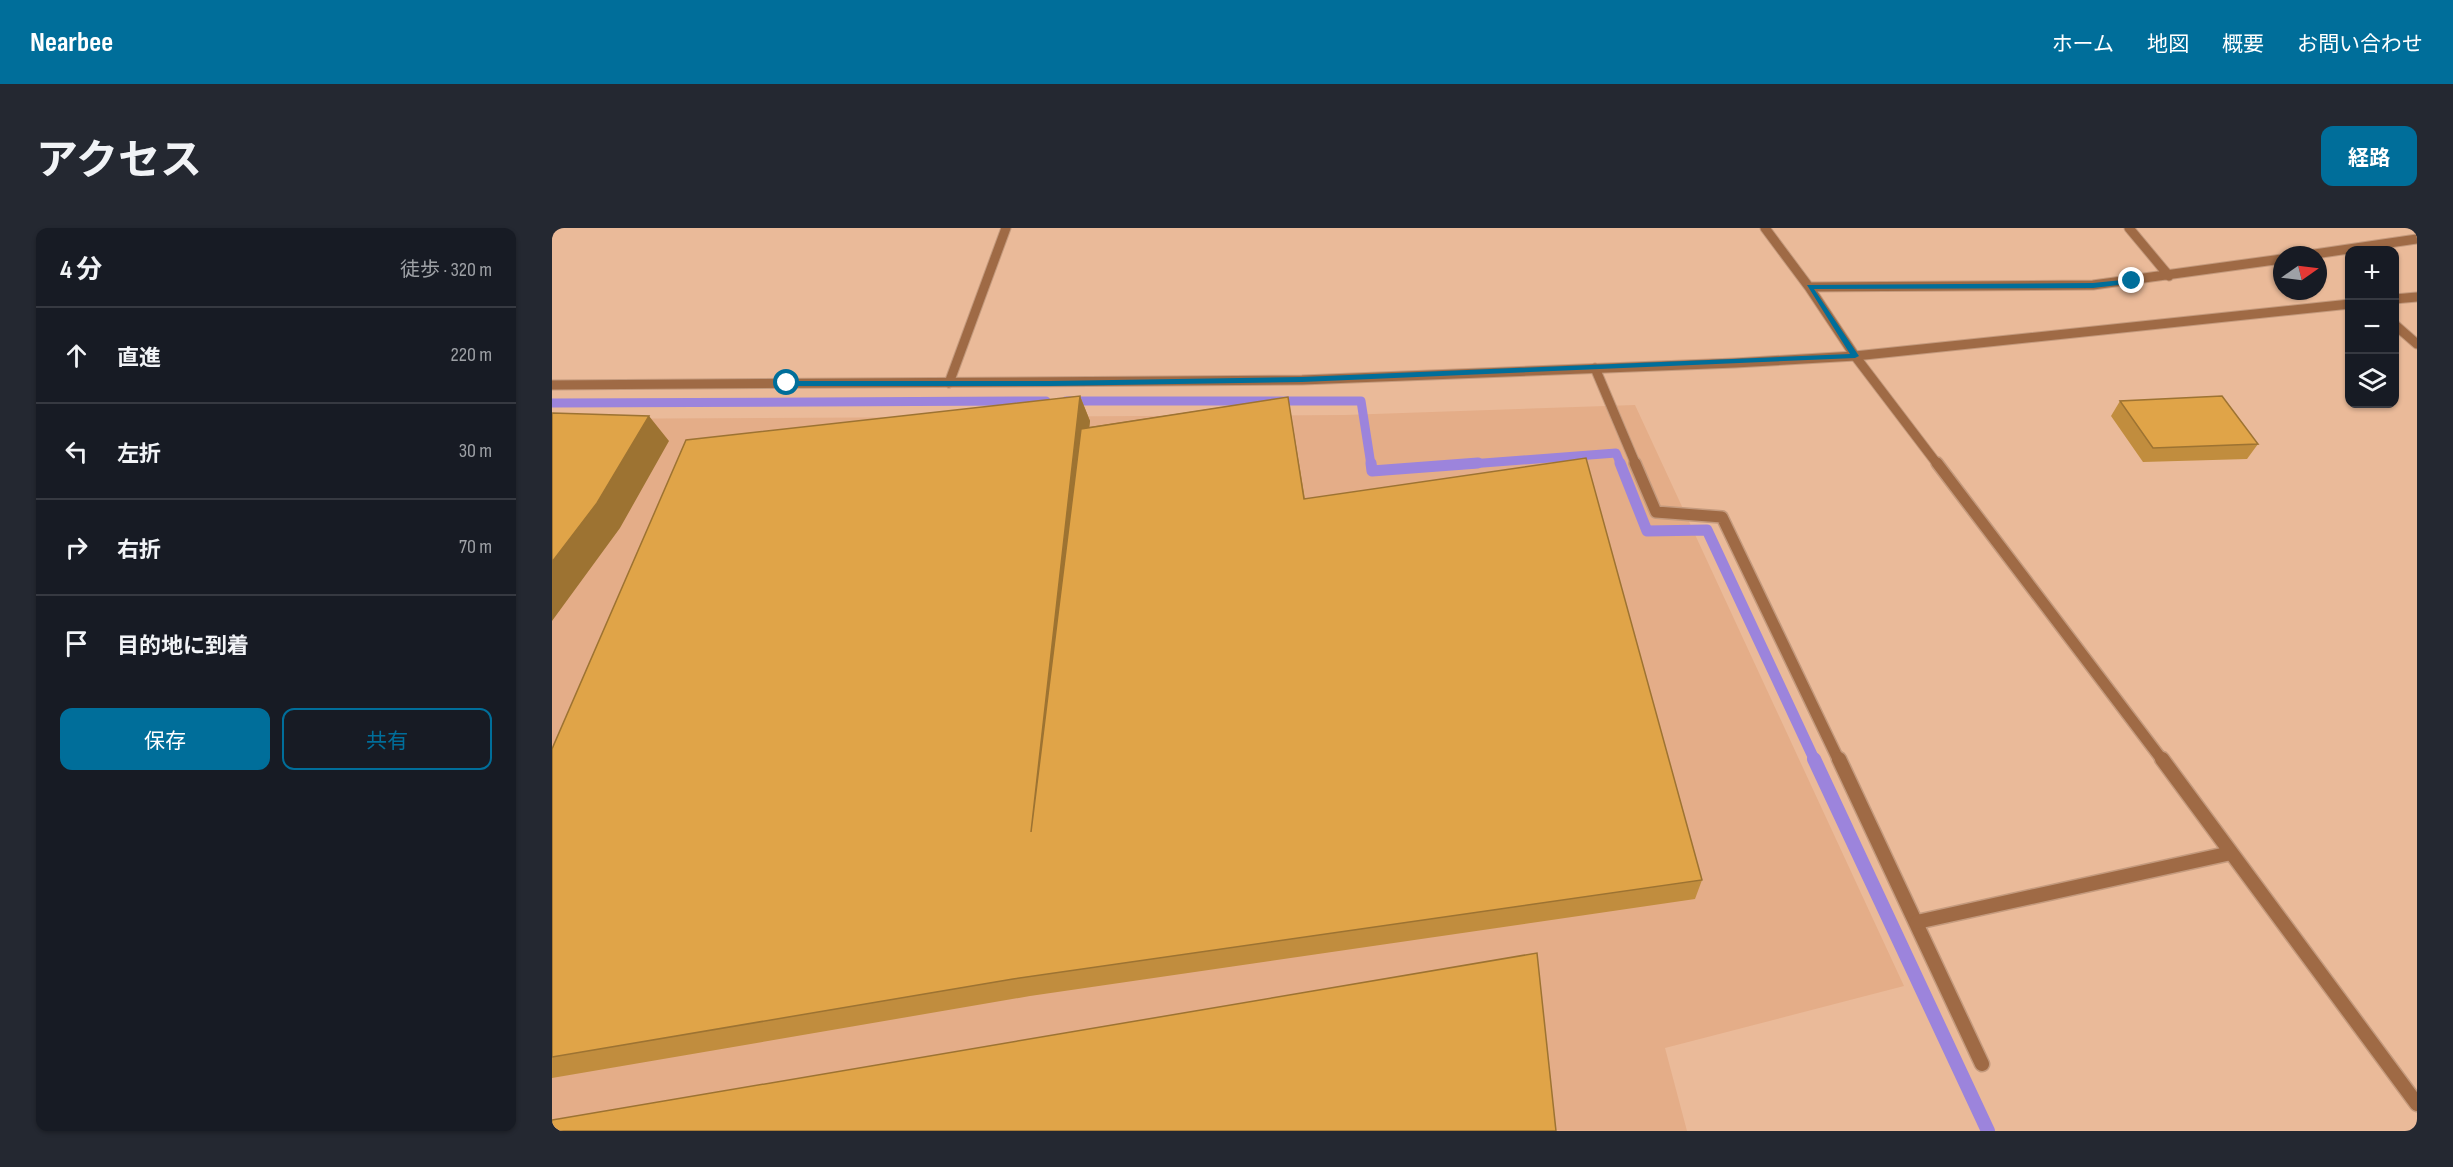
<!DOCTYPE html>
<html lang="ja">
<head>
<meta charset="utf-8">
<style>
  body { margin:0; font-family:"Sofia Sans Condensed","Noto Sans JP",sans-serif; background:#242831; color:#f1f3f6 }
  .controls { position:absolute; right:18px; top:18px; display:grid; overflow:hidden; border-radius:12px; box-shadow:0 2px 4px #0004 }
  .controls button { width:54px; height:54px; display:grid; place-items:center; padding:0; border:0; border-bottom:2px solid #363941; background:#171b24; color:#f1f3f6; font:30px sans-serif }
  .compass { position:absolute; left:1721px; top:18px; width:54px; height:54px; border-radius:50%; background:#171b24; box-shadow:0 2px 4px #0004; rotate:76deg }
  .stop { position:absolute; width:18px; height:18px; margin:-14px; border:4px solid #006e9a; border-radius:50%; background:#fff }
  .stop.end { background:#006e9a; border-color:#fff; box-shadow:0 2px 6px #0008 }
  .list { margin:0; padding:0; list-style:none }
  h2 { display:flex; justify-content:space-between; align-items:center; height:78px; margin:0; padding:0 24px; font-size:26px }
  h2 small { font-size:20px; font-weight:400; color:#9ea1a6 }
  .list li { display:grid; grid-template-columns:39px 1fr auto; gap:18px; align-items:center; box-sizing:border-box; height:96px; padding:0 24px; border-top:2px solid #363941 }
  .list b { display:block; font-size:22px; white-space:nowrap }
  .list em { font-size:20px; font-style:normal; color:#9ea1a6 }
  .actions { display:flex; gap:12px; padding:18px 24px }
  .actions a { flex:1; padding:14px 0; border:2px solid #006e9a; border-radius:12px; text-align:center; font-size:21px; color:#006e9a }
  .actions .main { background:#006e9a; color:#fff }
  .icon { flex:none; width:33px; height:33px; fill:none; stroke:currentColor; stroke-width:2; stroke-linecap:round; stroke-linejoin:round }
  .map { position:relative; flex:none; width:1865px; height:903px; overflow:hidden; border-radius:12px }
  header { display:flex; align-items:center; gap:36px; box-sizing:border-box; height:84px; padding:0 30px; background:#006e9a; color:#fff }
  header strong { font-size:28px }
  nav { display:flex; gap:33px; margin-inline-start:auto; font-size:21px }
  .intro { display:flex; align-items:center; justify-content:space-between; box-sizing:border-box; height:144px; padding:0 36px }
  h1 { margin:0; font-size:42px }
  .button { padding:15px 27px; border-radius:12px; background:#006e9a; color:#fff; font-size:21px; font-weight:700 }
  main { display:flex; gap:36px; padding:0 36px }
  aside { flex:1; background:#171b24; border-radius:12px; box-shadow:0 2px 4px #0004 }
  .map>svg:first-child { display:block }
</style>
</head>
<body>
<header>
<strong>Nearbee</strong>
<nav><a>ホーム</a><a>地図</a><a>概要</a><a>お問い合わせ</a></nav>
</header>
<div class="intro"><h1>アクセス</h1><a class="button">経路</a></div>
<main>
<aside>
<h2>4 分<small>徒歩 · 320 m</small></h2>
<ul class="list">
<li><svg class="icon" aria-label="ahead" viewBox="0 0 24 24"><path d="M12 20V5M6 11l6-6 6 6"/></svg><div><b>直進</b></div><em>220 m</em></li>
<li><svg class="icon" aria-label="left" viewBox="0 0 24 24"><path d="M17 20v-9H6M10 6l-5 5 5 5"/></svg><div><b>左折</b></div><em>30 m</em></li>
<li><svg class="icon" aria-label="right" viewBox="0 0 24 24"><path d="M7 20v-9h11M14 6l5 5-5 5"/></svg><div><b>右折</b></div><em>70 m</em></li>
<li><svg class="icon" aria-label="arrive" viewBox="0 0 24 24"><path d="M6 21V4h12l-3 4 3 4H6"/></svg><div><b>目的地に到着</b></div></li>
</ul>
<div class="actions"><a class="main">保存</a><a>共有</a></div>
</aside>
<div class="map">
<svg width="1865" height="903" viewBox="0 0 1865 903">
  <rect width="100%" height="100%" fill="#eaba99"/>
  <path fill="#e4ad88" d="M1083,177L1352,758L1113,820L1135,903H0V191L793,187Z"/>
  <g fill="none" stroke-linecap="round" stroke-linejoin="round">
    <path stroke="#9c84dc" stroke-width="9" d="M514,173H809L819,237
      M0,175L494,173
      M905,237L1064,225L1069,237"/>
    <path stroke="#9c84dc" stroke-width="11" d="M819,235L820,243L926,235
      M1068,235L1095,303L1155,302L1263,533"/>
    <path stroke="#9c84dc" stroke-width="14" d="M1262,531L1436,903"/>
    <g stroke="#c49a7d" stroke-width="11">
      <path id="service-far2" d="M1043,140L1084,237"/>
    </g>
    <g stroke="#c49a7d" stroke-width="14">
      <path id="service-far1" d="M1083,235L1104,284L1170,289L1287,533"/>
    </g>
    <g stroke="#c49a7d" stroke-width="17">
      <path id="service" d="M1287,531L1430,836"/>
    </g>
    <g stroke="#c49a7d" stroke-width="11">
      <path id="minor-far2" d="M1213,0L1257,59L1303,128L1386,237
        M1577,0L1617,48
        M1756,27L1865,11
        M1257,59L1541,57L1730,31
        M1842,96L1865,116
        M397,155L454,0"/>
    </g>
    <g stroke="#c49a7d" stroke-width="14">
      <path id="minor-far1" d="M1385,235L1611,533"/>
    </g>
    <g stroke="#c49a7d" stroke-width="17">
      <path id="minor" d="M1610,531L1865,876
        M1365,694L1679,625"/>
    </g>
    <g stroke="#c49a7d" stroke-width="11">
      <path id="tertiary" d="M1842,71L1865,69
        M0,157L750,152L1183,135L1303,128L1798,76"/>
    </g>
    <use href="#service-far2" stroke="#9f6a45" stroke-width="9"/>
    <use href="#service-far1" stroke="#9f6a45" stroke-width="11"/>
    <use href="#service" stroke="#9f6a45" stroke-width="14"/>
    <use href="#minor-far2" stroke="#9f6a45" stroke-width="9"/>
    <use href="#minor-far1" stroke="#9f6a45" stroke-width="11"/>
    <use href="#minor" stroke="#9f6a45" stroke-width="14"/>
    <use href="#tertiary" stroke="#9f6a45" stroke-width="9"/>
  </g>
  <path fill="#c18d3e" d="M528,168L538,193L537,199L736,169L753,271L1150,652L1143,671L478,768L0,850V521Z
    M1568,173L1706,216L1695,231L1591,234L1559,188Z"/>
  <path fill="#9d7332" d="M528,168L538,193L494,624L479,604Z
    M97,188L117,213L68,300L0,393V334Z"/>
  <path fill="#e0a448" stroke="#9d7332" stroke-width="1.5" d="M528,168L479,604L529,201L736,169L752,271L1034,230L1150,652L461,751L0,829V521L134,212Z
    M1670,168L1706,216L1601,220L1568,173Z
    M0,185L97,188L45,275L0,334Z
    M985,725L1004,903H0V892Z"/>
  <path fill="#006e9a" d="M1580,51L1583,55L1541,60L1262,61L1307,128L1303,130L750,154L498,158H235L232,155L235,153H498L750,149L1298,126L1255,57L1541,55Z"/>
</svg>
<div class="controls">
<button>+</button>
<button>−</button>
<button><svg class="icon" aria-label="layers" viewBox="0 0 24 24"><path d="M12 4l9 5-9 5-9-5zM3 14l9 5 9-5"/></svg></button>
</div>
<svg class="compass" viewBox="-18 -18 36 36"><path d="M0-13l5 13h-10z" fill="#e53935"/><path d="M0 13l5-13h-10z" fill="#9ea1a6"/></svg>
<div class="stop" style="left:235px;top:155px"></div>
<div class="stop end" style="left:1580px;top:53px"></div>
</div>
</main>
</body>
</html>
